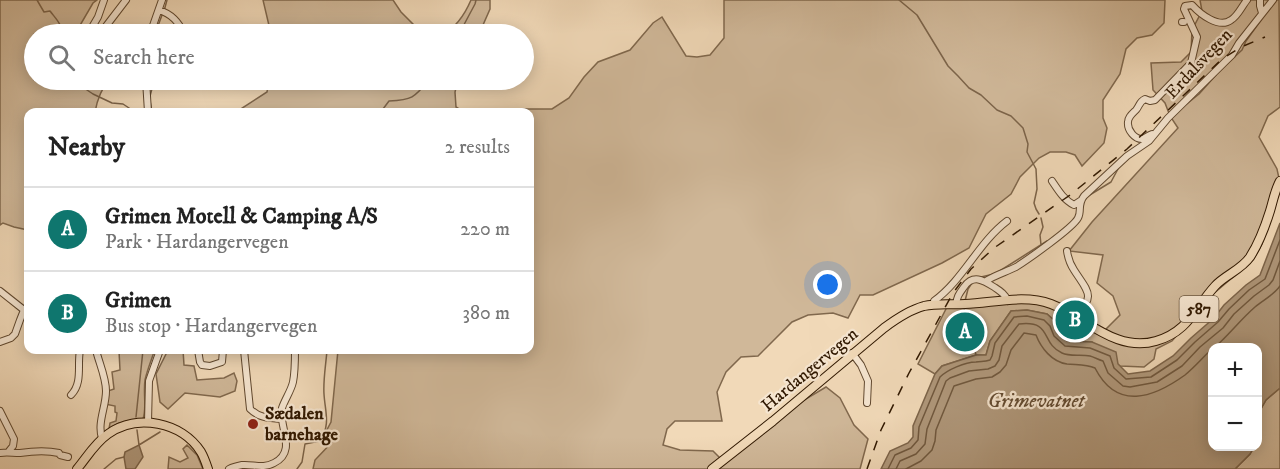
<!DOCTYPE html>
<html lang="en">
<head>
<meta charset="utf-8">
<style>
  body { margin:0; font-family:"IM FELL DW Pica",serif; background:#f2f2f2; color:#222 }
  .controls { position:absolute; right:18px; bottom:18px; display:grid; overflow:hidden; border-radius:12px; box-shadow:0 3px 15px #0003 }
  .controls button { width:54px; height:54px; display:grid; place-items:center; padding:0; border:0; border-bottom:2px solid #e0e0e0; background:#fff; color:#222; font:30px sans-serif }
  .you { position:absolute; left:828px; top:285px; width:21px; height:21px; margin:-15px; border:4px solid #fff; border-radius:50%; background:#1a73e8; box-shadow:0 0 0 9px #1a73e833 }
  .badge { display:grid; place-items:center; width:39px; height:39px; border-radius:50%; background:#0f766e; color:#fff; font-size:20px; font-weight:700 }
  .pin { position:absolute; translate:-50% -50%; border:3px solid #fff; box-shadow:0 2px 6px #0006 }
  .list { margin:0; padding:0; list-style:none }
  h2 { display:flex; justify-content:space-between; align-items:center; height:78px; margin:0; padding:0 24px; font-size:26px }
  h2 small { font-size:20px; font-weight:400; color:#767676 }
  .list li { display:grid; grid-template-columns:39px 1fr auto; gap:18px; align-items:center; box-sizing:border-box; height:84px; padding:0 24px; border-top:2px solid #e0e0e0 }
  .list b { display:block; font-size:22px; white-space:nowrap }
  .list p { margin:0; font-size:20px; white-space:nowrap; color:#767676 }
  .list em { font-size:20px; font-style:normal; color:#767676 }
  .icon { flex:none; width:33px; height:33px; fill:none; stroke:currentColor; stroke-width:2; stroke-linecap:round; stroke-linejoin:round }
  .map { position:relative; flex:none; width:1280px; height:469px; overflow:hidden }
  .search { position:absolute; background:#fff; box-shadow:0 3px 15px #0003; left:24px; top:24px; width:510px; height:66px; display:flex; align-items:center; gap:15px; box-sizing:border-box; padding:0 21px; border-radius:33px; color:#767676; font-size:22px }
  .panel { position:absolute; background:#fff; box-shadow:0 3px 15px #0003; left:24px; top:108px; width:510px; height:246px; border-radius:12px }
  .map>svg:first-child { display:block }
</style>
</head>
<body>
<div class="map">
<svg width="1280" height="469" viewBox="0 0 1280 469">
  <rect width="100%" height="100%" fill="#f1d9b8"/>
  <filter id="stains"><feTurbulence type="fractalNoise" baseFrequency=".00333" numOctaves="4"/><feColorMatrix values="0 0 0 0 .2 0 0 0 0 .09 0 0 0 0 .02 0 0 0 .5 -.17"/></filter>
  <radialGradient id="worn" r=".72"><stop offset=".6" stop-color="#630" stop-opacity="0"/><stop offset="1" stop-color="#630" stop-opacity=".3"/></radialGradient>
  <path fill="#d0b899" stroke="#80684d" stroke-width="1.5" d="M0,0H97L93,3L75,34H34V80H109C101,89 97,101 95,112H28V230L14,227L3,223L0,225Z
    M263,0H393L401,12L418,29L434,34H271Z
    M471,0H490V9L479,34H443C457,27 465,14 471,0Z
    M724,0H1165L1164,23L1152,35L1137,38L1126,49L1120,74L1103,100V118L1107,128L1104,143L1082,166L1075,155L1066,152H1050L1039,158L1020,177L1011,194L986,214L969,248L942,263L873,295H860L848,318L833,313L808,315L792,322L758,356L741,357L726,372L717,392L722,421H675L667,429L663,445L680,450L713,451L723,461L794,406L826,387L840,398L854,425L868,439L860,469H313L315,460L334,440L322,439L331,422L338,350H530V112H491L499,109H552L569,98L584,77L598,62L630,50L653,23L662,17L686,56L697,57L710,55L724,38Z
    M1200,0H1279L1280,107L1268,116L1259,137L1277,169L1280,183L1262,244L1253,260L1212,295L1172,341L1156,349L1154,359L1144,367L1120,366L1092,342H1078L1091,324L1103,332L1120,315L1113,296L1097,283L1103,255L1069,251L1092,222L1178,128L1170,116L1165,103L1153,90L1151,63L1181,62L1191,52L1192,30L1202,11Z
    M269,80H458L455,92L456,107L464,112H236L267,92Z
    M1026,301L1043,304L1059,311L1056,322L1047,314L1027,310L1011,311L990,341L986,355H976L942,366L935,374L918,364L947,307Z
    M97,350H149L154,352C151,361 147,371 145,380C143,393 147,408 143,419L122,424L119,423L109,429L110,423L116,421L117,413L115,412V406L105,404L108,391L114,389L112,372L120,370L119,351H97Z
    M166,350H183L184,365L194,366L197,380L224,378L234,373L237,381L235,391L220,397L185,393L168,409L160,402L156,374L166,354Z
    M1280,388V469H1235L1250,454L1254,447L1258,446V414L1266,400Z
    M187,445L197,455L203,469H168L169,457L180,462L188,458L183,449Z"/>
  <path fill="#af977a" stroke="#7c644a" stroke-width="1.5" d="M1280,223V388L1266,400L1258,414V348H1212V446L1254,447L1250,454L1235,469H881L890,451L908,443L913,437V426L935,374L942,366L976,355H986L990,341L1011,311L1027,310L1047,314L1056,322L1059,332L1067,341L1092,342L1116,352L1118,364L1128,374L1150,371L1173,356L1191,338L1214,318L1224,305L1246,285L1260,275Z
    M139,445L143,457L135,469H126L124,457L125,452Z"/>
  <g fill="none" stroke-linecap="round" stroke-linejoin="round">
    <path stroke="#70583e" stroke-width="1.5" d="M1214,348C1229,335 1240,320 1255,307C1263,300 1274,295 1280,286
      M888,469L895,455L911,448L918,440L919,427L940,377C947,370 965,362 976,362C981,361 984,362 990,360L992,356L995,343L1014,317L1027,316L1044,320L1050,326L1054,336L1065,346L1090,348L1110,356L1114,368L1126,379L1151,377L1177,360L1195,342L1218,322L1229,309L1249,290L1265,279L1280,240
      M896,469L900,461L916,454L925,444L927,429L946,381L950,378L969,371L988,369L995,366L999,360L1002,346L1019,324C1053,320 1040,343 1062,353C1070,357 1081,354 1090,356C1094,357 1099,360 1103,361L1108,373L1123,386L1130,387L1157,382L1182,366L1200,347L1223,328L1234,314L1254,296L1269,285L1273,280L1280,261
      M906,469L921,461L932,450L935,441L936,430L954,386L976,379L992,377L1000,372L1006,365L1011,350L1024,333L1036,335C1041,348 1052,362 1067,364C1077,365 1086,364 1095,368C1117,411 1153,398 1185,375C1195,367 1203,357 1212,349"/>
    <path stroke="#7c644a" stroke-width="1.5" d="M37,0L44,12L50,11C56,19 62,24 62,34
      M899,0L917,15L948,66L958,76L969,88L981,95L997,110L1011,116L1023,128L1028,144L1027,152L1036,169L1037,189L1034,203L1036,209L1039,214
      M164,11L167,0
      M155,34L162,15
      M459,34L475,4L476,0
      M1228,63L1242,50L1246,41L1261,20
      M76,80L81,86L93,94L112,103L123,104L135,112
      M150,96L153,85L152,80
      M150,101L152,112
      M1183,107L1199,94L1216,75
      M382,112L383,109L389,101C412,100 414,98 429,80
      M1088,196L1111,182L1119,167
      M1041,218L1043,227L1040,235L1041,245
      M998,272L1047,241
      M981,277L994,274
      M965,301L968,289L972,283
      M964,308L976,355
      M136,417L143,350
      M137,430L139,445L160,432
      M104,469L116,459L124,457
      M297,469L302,462L305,444L320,441C331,424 325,412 324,394C323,380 326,364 327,350"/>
    <g stroke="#60482f" stroke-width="8">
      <path id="minor" d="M1260,0V6L1262,13
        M159,10C172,14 179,22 184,34
        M1182,22H1184
        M88,34L98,17L104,0
        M100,34L126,0
        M150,34L162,0
        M146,80L148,112
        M1152,134C1149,135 1145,138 1143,139C1135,140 1127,130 1128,122C1128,117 1132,114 1136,110C1140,105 1139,102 1145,99L1150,101L1155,100L1191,63L1197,37L1184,9L1185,6L1192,5C1200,14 1219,29 1231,20C1238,16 1242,6 1247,0
        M1052,181C1058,190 1064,200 1074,205L1080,201
        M1067,251C1068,258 1070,264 1074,270C1088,292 1096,295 1076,317
        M986,281C995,275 1006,272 1016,267C1027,260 1073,228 1078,218C1082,211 1077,205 1084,196L1127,156L1149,141L1168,118L1232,55L1239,43L1273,0
        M0,291L24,310
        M934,305V301C964,279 978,243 1007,221
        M956,305C957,296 959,294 964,287C973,274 983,280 994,287C1000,291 1005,294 1008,301
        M0,342L11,338L15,334L20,320L24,310L28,306
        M96,350C99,363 106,377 106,391C106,407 97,423 102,438
        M198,350L200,362L202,365L210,366L222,362L223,350
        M244,350L250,409C259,418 269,418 281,419
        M852,353L861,365L868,381L867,403
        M71,395C83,383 77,365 80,350
        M0,411L14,439L13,446L9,451
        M148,422L149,381L160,350
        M0,453C7,452 12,453 20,453C33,451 46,450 59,453L60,455L68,457
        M229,469C233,467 237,466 242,465C253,464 263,469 274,463C298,451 278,426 282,408C285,399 291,391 293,382C295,372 295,360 295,350"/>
    </g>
    <g stroke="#301801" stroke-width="10">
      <path id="major" d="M77,469C87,457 95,443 108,434C137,413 182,422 201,452C204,457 206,463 208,469
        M712,469L773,421L884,328C896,319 909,310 924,306C937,303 951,305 965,304C993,303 1024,294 1051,304C1085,317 1116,353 1156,341C1188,332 1195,308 1215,286C1225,275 1241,270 1250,257C1259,243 1265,227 1270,211C1273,201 1275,190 1280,181"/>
    </g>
    <use href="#minor" stroke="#f6e6d1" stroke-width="6"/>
    <use href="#major" stroke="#f1d9b8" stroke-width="8"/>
    <path stroke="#301801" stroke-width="1.5" stroke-dasharray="10 10" stroke-linecap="butt" d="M867,469L881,430L909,373L953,293L971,269L994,248L1070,195L1127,149L1222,59L1241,47L1265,37"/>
  </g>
  <circle fill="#8f2418" stroke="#f6e6d1" stroke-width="2" cx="253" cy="424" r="6"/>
  <g text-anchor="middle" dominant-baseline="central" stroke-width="4.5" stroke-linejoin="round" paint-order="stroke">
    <rect fill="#f6e6d1" stroke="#6b563f" stroke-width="1.5" x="1179.5" y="296" width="39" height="26" rx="4.5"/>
    <g font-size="16" font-weight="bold" fill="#301801">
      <text x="1199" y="309">587</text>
    </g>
    <g font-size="18" fill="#301801" stroke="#f6e6d1">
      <text transform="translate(1199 64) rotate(-47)">Erdalsvegen</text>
      <text transform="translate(810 370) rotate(-40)">Hardangervegen</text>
    </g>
    <g font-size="18" font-weight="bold" fill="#301801" stroke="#f6e6d1" text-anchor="start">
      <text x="265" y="414">Sædalen<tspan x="265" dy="21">barnehage</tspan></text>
    </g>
    <g font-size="20" font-style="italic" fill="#634b31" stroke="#f6e6d1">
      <text x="1036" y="401">Grimevatnet</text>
    </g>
  </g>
  <rect width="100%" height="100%" filter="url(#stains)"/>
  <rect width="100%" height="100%" fill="url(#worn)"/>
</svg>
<div class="controls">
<button>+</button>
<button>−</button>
</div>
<div class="you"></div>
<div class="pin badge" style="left:965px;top:332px">A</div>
<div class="pin badge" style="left:1075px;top:320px">B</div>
<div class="search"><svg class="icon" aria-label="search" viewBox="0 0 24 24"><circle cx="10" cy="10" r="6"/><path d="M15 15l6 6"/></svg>Search here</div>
<section class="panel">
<h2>Nearby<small>2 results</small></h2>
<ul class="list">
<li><span class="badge">A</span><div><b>Grimen Motell &amp; Camping A/S</b><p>Park · Hardangervegen</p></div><em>220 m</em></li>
<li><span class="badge">B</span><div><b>Grimen</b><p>Bus stop · Hardangervegen</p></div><em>380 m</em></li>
</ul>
</section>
</div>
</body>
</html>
